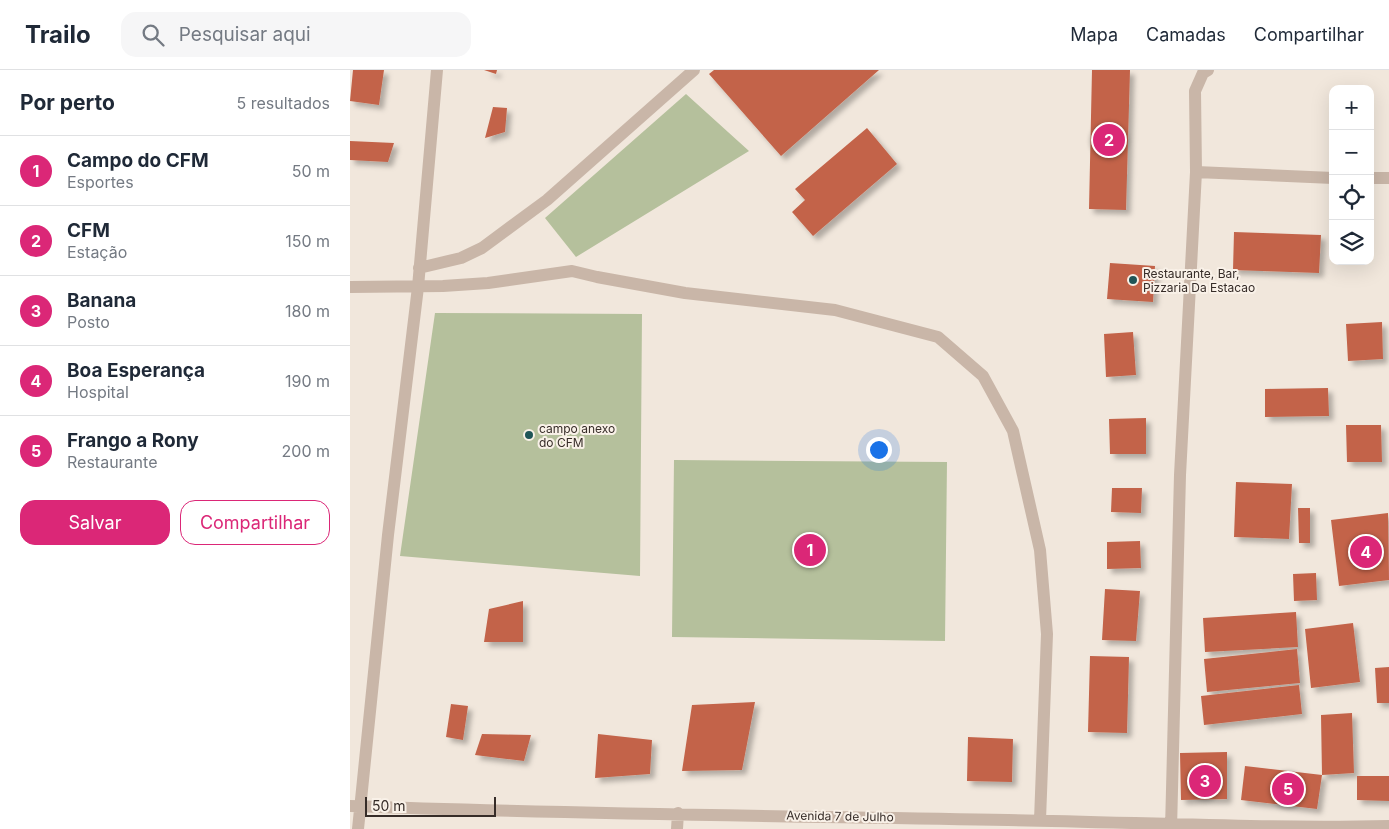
<!DOCTYPE html>
<html lang="pt">
<head>
<meta charset="utf-8">
<style>
  body { margin:0; font-family:Inter,sans-serif; background:#f6f6f7; color:#1f2937 }
  .controls { position:absolute; right:15px; top:15px; display:grid; overflow:hidden; border-radius:10px; box-shadow:0 5px 20px #0002 }
  .controls button { width:45px; height:45px; display:grid; place-items:center; padding:0; border:0; border-bottom:1px solid #e0e1e3; background:#fff; color:#1f2937; font:25px sans-serif }
  .scale { position:absolute; left:15px; bottom:12px; width:131px; box-sizing:border-box; padding-left:5px; border:2px solid #362c28; border-top:0; font-size:14px; line-height:18px; white-space:nowrap; color:#362c28; -webkit-text-stroke:4px #f9f1e8; paint-order:stroke }
  .you { position:absolute; left:528px; top:379px; width:18px; height:18px; margin:-12px; border:4px solid #fff; border-radius:50%; background:#1a73e8; box-shadow:0 0 0 8px #1a73e833 }
  .badge { display:grid; place-items:center; width:32px; height:32px; border-radius:50%; background:#db2777; color:#fff; font-size:16px; font-weight:700 }
  .pin { position:absolute; translate:-50% -50%; border:2px solid #fff; box-shadow:0 1px 5px #0006 }
  .list { margin:0; padding:0; list-style:none }
  h2 { display:flex; justify-content:space-between; align-items:center; height:65px; margin:0; padding:0 20px; font-size:21px }
  h2 small { font-size:16px; font-weight:400; color:#747a83 }
  .list li { display:grid; grid-template-columns:32px 1fr auto; gap:15px; align-items:center; box-sizing:border-box; height:70px; padding:0 20px; border-top:1px solid #e0e1e3 }
  .list b { display:block; font-size:19px; white-space:nowrap }
  .list p { margin:0; font-size:16px; white-space:nowrap; color:#747a83 }
  .list em { font-size:16px; font-style:normal; color:#747a83 }
  .actions { display:flex; gap:10px; padding:15px 20px }
  .actions a { flex:1; padding:11px 0; border:1px solid #db2777; border-radius:15px; text-align:center; font-size:18px; color:#db2777 }
  .actions .main { background:#db2777; color:#fff }
  .icon { flex:none; width:28px; height:28px; fill:none; stroke:currentColor; stroke-width:2; stroke-linecap:round; stroke-linejoin:round }
  .map { position:relative; flex:none; width:1039px; height:759px; overflow:hidden }
  header { display:flex; align-items:center; gap:30px; box-sizing:border-box; height:70px; padding:0 25px; background:#fff; border-bottom:1px solid #e0e1e3 }
  header strong { font-size:24px }
  nav { display:flex; gap:28px; margin-inline-start:auto; font-size:18px }
  .search { width:350px; height:45px; background:#f6f6f7; display:flex; align-items:center; gap:12px; box-sizing:border-box; padding:0 18px; border-radius:15px; color:#747a83; font-size:19px }
  main { display:flex }
  aside { flex:1; background:#fff }
  .map>svg:first-child { display:block }
</style>
</head>
<body>
<header>
<strong>Trailo</strong>
<div class="search"><svg class="icon" aria-label="search" viewBox="0 0 24 24"><circle cx="10" cy="10" r="6"/><path d="M15 15l6 6"/></svg>Pesquisar aqui</div>
<nav><a>Mapa</a><a>Camadas</a><a>Compartilhar</a></nav>
</header>
<main>
<aside>
<h2>Por perto<small>5 resultados</small></h2>
<ul class="list">
<li><span class="badge">1</span><div><b>Campo do CFM</b><p>Esportes</p></div><em>50 m</em></li>
<li><span class="badge">2</span><div><b>CFM</b><p>Estação</p></div><em>150 m</em></li>
<li><span class="badge">3</span><div><b>Banana</b><p>Posto</p></div><em>180 m</em></li>
<li><span class="badge">4</span><div><b>Boa Esperança</b><p>Hospital</p></div><em>190 m</em></li>
<li><span class="badge">5</span><div><b>Frango a Rony</b><p>Restaurante</p></div><em>200 m</em></li>
</ul>
<div class="actions"><a class="main">Salvar</a><a>Compartilhar</a></div>
</aside>
<div class="map">
<svg width="1039" height="759" viewBox="0 0 1039 759">
  <defs>
    <filter id="shadow"><feDropShadow dx="4.5" dy="4.5" stdDeviation="2.5" flood-color="#0004"/></filter>
  </defs>
  <rect width="100%" height="100%" fill="#f1e7dc"/>
  <path fill="#b5c09c" d="M336,24L399,81L226,187L195,148Z
    M85,243L292,244L290,506L50,486Z
    M324,390L597,392L595,571L322,567Z"/>
  <path fill="#c36349" filter="url(#shadow)" d="M3,0H34L29,35L0,31Z
    M134,0H147L146,4Z
    M364,0H529L431,86L359,4Z
    M742,0H780L776,140L739,139Z
    M143,37L157,38L155,62L135,68Z
    M517,58L547,94L463,166L442,142L455,130L445,119Z
    M0,71L44,73L38,92L0,90Z
    M884,162L971,165L969,203L883,200Z
    M760,193L805,196L803,232L757,229Z
    M1032,252L1033,289L998,291L996,254Z
    M783,262L786,305L756,307L754,264Z
    M978,318L979,346L915,347V319Z
    M796,348V384H760L759,349Z
    M996,355H1031L1032,392H997Z
    M886,412L942,414L939,469L884,467Z
    M762,418H792L791,443L761,442Z
    M948,438H960V473H949Z
    M1038,443L1039,510L989,516L981,450Z
    M790,471L791,498L757,499V472Z
    M966,503L967,530L944,531L943,504Z
    M755,519L790,521L786,571L752,570Z
    M173,531V572H134L139,539Z
    M946,542L948,577L855,582L853,548Z
    M1003,553L1010,612L961,618L955,559Z
    M947,579L950,613L857,622L854,589Z
    M740,586L779,587L777,663L738,662Z
    M1039,597V633H1027L1025,598Z
    M949,615L952,644L854,655L851,626Z
    M405,632L392,700L332,701L342,635Z
    M101,634L118,636L113,670L96,667Z
    M1002,643L1004,703L972,705L967,739L891,730L895,696L972,705L971,645Z
    M132,664L181,665L174,691L125,685Z
    M248,664L302,670L300,704L245,708Z
    M618,667L663,669L662,712L617,711Z
    M877,682V729L831,730L830,683Z
    M1007,706H1039V731L1007,730Z"/>
  <g fill="none" stroke-linecap="round" stroke-linejoin="round">
    <path stroke="#c9b6a8" stroke-width="12" d="M846,102L845,21L853,3L858,0
      M1020,108H1039
      M69,198L111,188L132,178L197,130L344,0
      M0,217L93,216L138,213L222,201L247,207L335,223L485,240L588,267L633,306L663,361L690,480L697,564L690,750
      M0,736C219,744 439,746 658,750C785,752 912,759 1039,756
      M8,759L38,465L68,217L87,0
      M327,759L328,743
      M821,759L830,405L846,102L983,108"/>
  </g>
  <g fill="#1f5557" stroke="#f9f1e8" stroke-width="2">
    <circle cx="783" cy="210" r="5"/>
    <circle cx="179" cy="365" r="5"/>
  </g>
  <g text-anchor="middle" dominant-baseline="central" stroke-width="4" stroke-linejoin="round" paint-order="stroke">
    <g font-size="12" fill="#362c28" stroke="#f9f1e8" text-anchor="start">
      <text x="793" y="203">Restaurante, Bar,<tspan x="793" dy="14">Pizzaria Da Estacao</tspan></text>
      <text x="189" y="358">campo anexo<tspan x="189" dy="14">do CFM</tspan></text>
    </g>
    <g font-size="12" fill="#362c28" stroke="#f9f1e8">
      <text transform="translate(490 746) rotate(1)">Avenida 7 de Julho</text>
    </g>
  </g>
</svg>
<div class="controls">
<button>+</button>
<button>−</button>
<button><svg class="icon" aria-label="locate" viewBox="0 0 24 24"><circle cx="12" cy="12" r="6"/><path d="M12 2v4M12 18v4M2 12h4M18 12h4"/></svg></button>
<button><svg class="icon" aria-label="layers" viewBox="0 0 24 24"><path d="M12 4l9 5-9 5-9-5zM3 14l9 5 9-5"/></svg></button>
</div>
<div class="scale">50 m</div>
<div class="you"></div>
<div class="pin badge" style="left:460px;top:480px">1</div>
<div class="pin badge" style="left:759px;top:70px">2</div>
<div class="pin badge" style="left:855px;top:711px">3</div>
<div class="pin badge" style="left:1016px;top:482px">4</div>
<div class="pin badge" style="left:938px;top:719px">5</div>
</div>
</main>
</body>
</html>
